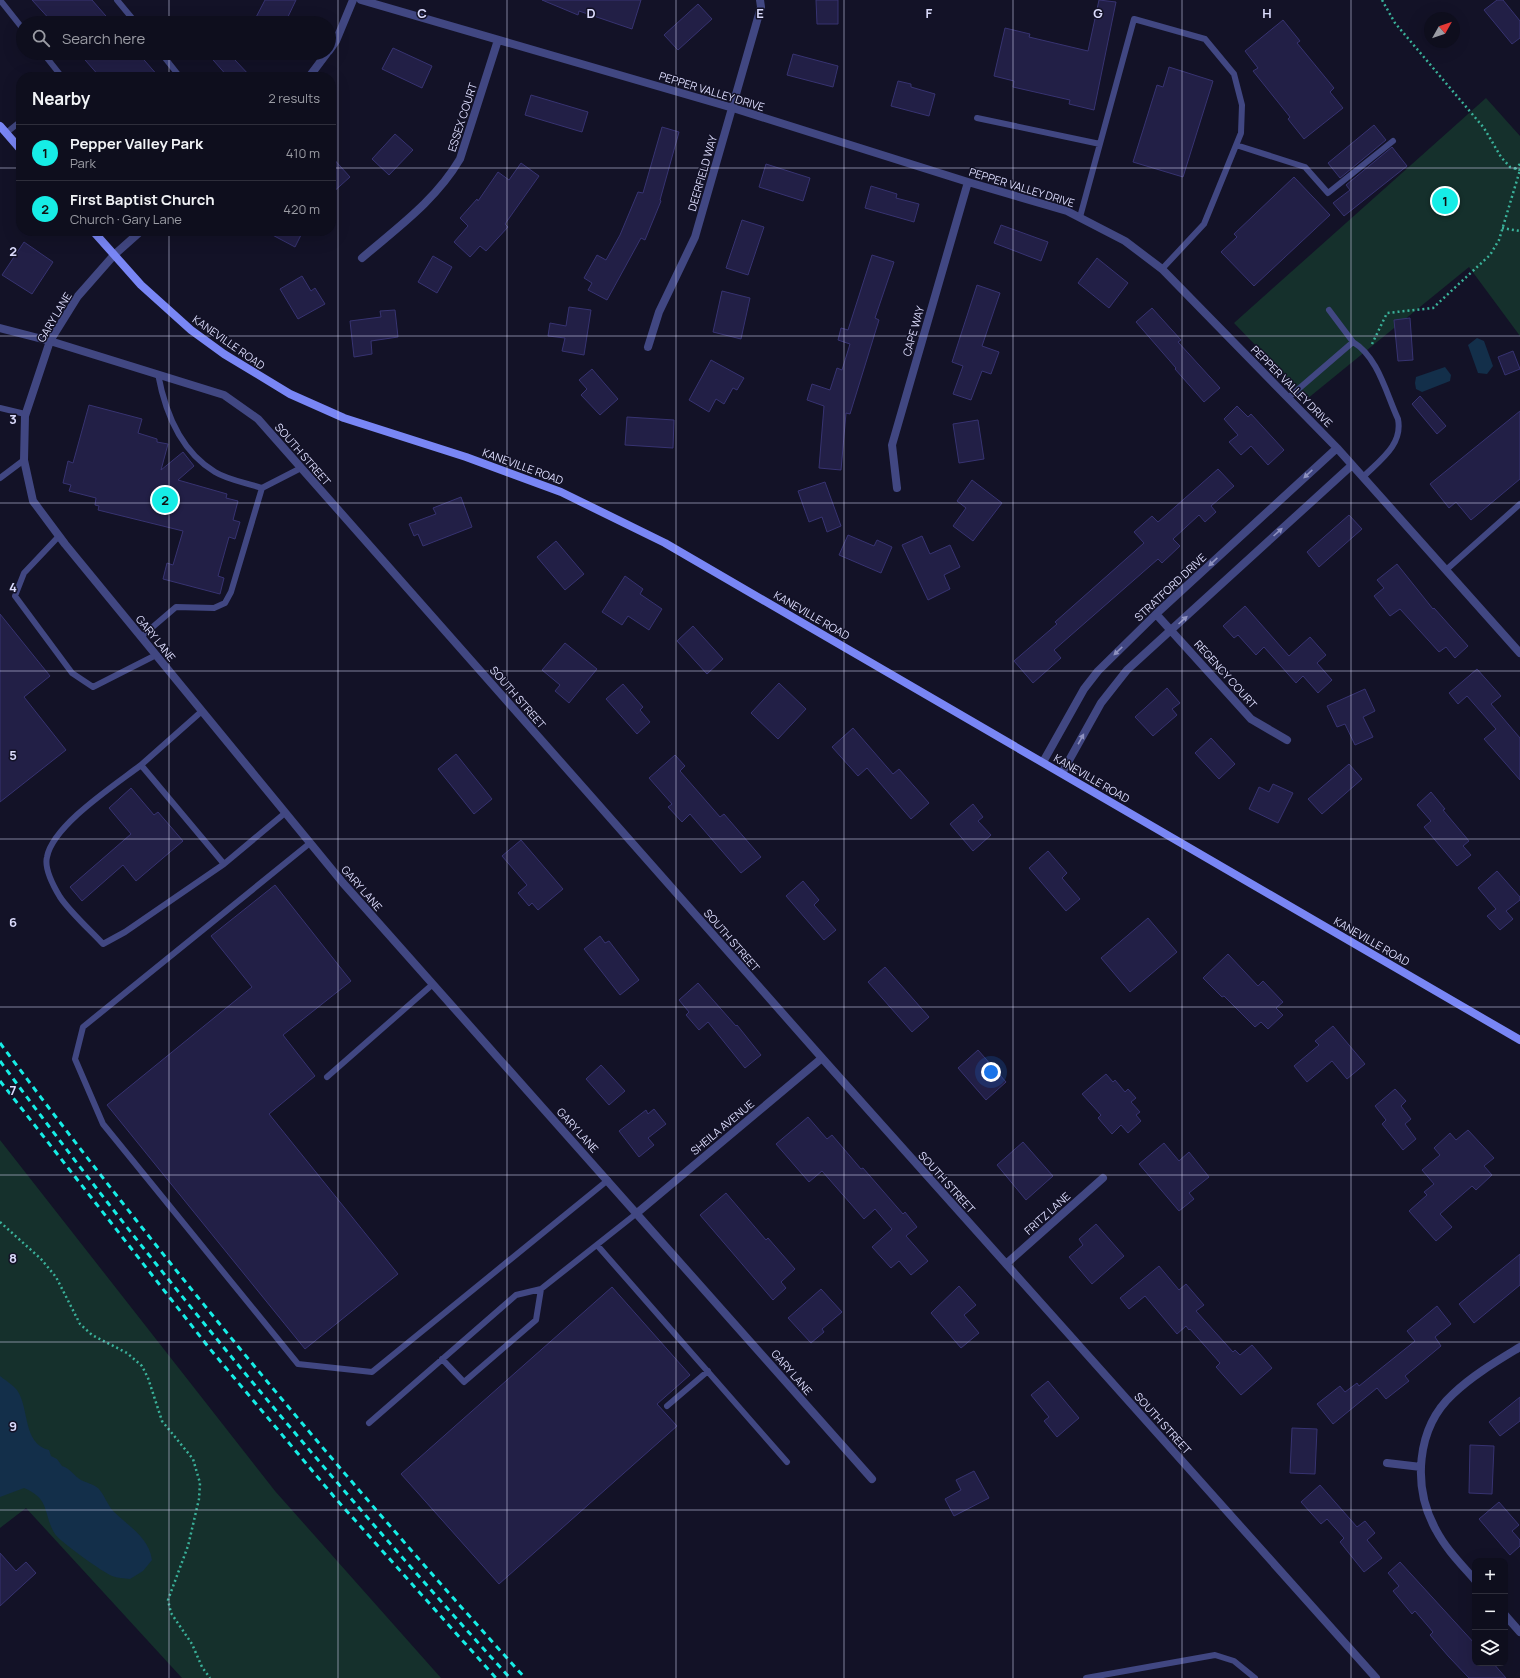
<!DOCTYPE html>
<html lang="en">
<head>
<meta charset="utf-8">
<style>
  body { margin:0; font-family:Manrope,sans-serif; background:#1c1c2a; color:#f1f3f6 }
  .controls { position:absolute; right:12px; bottom:12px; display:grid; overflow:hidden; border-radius:8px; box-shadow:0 4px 16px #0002 }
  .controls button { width:36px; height:36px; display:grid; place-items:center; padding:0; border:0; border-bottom:1px solid #2e2e3b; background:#0e0e1d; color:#f1f3f6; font:20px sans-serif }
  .compass { position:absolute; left:1424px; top:12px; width:36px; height:36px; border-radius:50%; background:#0e0e1d; box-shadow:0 4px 16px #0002; rotate:50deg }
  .you { position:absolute; left:991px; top:1072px; width:14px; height:14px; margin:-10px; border:3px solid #fff; border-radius:50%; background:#1a73e8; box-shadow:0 0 0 6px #1a73e833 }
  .badge { display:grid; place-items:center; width:26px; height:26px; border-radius:50%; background:#16ede6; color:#111; font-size:13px; font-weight:700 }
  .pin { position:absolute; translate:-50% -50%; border:2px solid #fff; box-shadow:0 1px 4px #0006 }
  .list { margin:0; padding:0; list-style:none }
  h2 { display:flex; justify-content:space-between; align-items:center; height:52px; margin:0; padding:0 16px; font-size:17px }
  h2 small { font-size:13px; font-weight:400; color:#9b9ca4 }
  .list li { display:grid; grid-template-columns:26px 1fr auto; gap:12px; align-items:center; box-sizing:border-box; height:56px; padding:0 16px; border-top:1px solid #2e2e3b }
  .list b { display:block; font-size:15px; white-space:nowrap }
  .list p { margin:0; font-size:13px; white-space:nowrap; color:#9b9ca4 }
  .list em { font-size:13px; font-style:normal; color:#9b9ca4 }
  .icon { flex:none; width:22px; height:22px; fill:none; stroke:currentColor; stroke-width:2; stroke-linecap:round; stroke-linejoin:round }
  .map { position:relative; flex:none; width:1520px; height:1678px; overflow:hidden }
  .search { position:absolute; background:#0e0e1d; box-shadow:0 4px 16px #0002; left:16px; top:16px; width:320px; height:44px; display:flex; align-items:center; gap:10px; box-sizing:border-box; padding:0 14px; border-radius:22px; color:#9b9ca4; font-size:15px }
  .panel { position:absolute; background:#0e0e1d; box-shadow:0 4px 16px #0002; left:16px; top:72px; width:320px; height:164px; border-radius:16px }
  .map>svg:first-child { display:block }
</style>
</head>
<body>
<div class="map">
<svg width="1520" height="1678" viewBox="0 0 1520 1678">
  <rect width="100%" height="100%" fill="#131227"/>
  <path fill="#15302c" d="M1486,98L1520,136V336L1469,267L1307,399L1234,323Z
    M0,1140L275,1491L441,1678H182L26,1508L0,1528Z"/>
  <path fill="#132f4a" d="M1477,338L1484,341L1493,366L1487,374L1478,373L1468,345Z
    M1445,367L1451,375L1450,381L1422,392L1416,389L1415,383L1416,377Z
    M0,1376C5,1380 13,1385 17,1390C30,1409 22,1443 49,1450L51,1456L57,1459L62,1466C70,1468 74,1476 81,1480C87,1483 93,1484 98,1488C104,1494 107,1504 113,1511C128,1526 149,1537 152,1560L143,1571L130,1579C124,1578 117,1578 112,1576C104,1573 59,1541 55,1534C43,1515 51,1499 24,1488L0,1497Z"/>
  <path fill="#221f46" stroke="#373371" d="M32,0H92L112,23H53Z
    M265,0H296L285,23H253Z
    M542,0H641L632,29L579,11L578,15Z
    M816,0H838V24H817Z
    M1099,0L1116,2L1094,110L1069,104L1070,100L1013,87L1014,81L994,76L1005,28L1030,34L1029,37L1088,51Z
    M1497,0H1503L1520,21V38L1512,44L1484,10Z
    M698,4L712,19L678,50L664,35Z
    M1283,20L1300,41L1297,43L1334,88L1330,92L1343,108L1304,139L1288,119L1290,117L1253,71L1258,68L1245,51Z
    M393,48L432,66L422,88L382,69Z
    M79,53H138L159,77H100Z
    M207,53H243L235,60L251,77H228Z
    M793,54L838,66L833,87L787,75Z
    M1169,67L1213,81L1183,177L1133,162L1157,85L1163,87Z
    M898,81L911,84V87L935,94L929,116L891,106Z
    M531,95L588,112L582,132L525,115Z
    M1374,125L1386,140L1340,178L1328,163Z
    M662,127L679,132L660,200L661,201L645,240L641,238L607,300L588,290L592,283L584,278L597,255L606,260L620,235L638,192L643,193Z
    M395,134L413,150L389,175L372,159Z
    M1392,147L1407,166L1344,216L1333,203L1350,190L1346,185Z
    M331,156L350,177L331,194Z
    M521,163L539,176L505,224L508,227L486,251L480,246L470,257L454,242L468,226L460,218L477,199L478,201L498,172L509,180Z
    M766,164L810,178L803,201L759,187Z
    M1294,177L1330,215L1254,286L1221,252L1237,237L1234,234Z
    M871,186L897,194L896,198L919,204L914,222L865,208Z
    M742,220L764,227L748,275L726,268Z
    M1001,225L1048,242L1041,261L994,243Z
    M265,231H303L295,247Z
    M24,242L53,262L32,294L2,275Z
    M872,255L894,262L875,318L879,320L850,414L846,413L841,470L819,468L824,406L807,400L812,384L830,390L837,368L842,370L850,344L838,340L841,328L848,330Z
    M433,256L452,267L437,293L418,282Z
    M1097,258L1128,283L1109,308L1078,283Z
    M302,276L311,291L315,288L325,304L298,319L280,289Z
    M977,285L1000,293L982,346L999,352L991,374L982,371L971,400L953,394L963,366L952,362Z
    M722,291L750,298L741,339L713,332Z
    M569,307L591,310L584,355L562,351L565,338L548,336L550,323L566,326Z
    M1152,308L1181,340L1178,342L1220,388L1204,402L1175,369L1176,368L1136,322Z
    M395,310L398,337L371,341L372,354L354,357L350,321L381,317L380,311Z
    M1410,318L1413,360L1398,361L1394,320Z
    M1513,351L1520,369L1505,375L1498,357Z
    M711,360L744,378L737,390L733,388L724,404L716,399L709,412L689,400Z
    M592,369L618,399L600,415L581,395L587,389L579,380Z
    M1420,396L1446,426L1437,434L1412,404Z
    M89,405L142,419L138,433L157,439V442L168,444L161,470L183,452L194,466L178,480L227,494L226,498L238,501L233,520L240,522L235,539L229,537L218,576L224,578L220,594L163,579L167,563L173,565L183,531L98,510L99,506L95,505L96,498L69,491L71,485L63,483L68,461L73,463Z
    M1237,406L1248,417L1251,414L1284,450L1268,465L1251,446L1241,455L1229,442L1238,435L1224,419Z
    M1520,411V479L1471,520L1456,502L1449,508L1430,484Z
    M627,417L674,420L673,448L625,445Z
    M978,420L984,459L959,463L953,424Z
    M1218,469L1234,486L1211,506L1216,512L1205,522L1199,515L1173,539L1180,546L1162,563L1158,559L1054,650L1061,658L1033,683L1014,661L1057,624L1055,622L1144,543L1134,532L1152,516L1158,522Z
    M972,480L1002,503L973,541L953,526L966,508L957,501Z
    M825,482L841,526L827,532L822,517L809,522L798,491Z
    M461,497L472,527L423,546L418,534L414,536L409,524L436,514L433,508Z
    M1349,515L1362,529L1319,567L1307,552Z
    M848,535L874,546L877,540L892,547L881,573L839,555Z
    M922,536L930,554L950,545L960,567L944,575L950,589L928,600L902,545Z
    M556,541L584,574L565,590L537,557Z
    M1397,564L1433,609L1434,608L1468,646L1455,658L1446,647L1439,652L1400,609L1390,616L1374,596L1384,588L1377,580Z
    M625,576L643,589L640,594L662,609L649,630L628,616L622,625L602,612Z
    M1245,606L1289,656L1310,637L1326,655L1317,663L1332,680L1318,693L1303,676L1296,683L1264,647L1256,655L1238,635L1234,638L1223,626Z
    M0,614L50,676L24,697L66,750L0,802Z
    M693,626L723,659L707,674L677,641Z
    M565,643L597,669L569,703L555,691L560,685L542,670Z
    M1477,669L1501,696L1491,704L1520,738V780L1484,739L1496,729L1467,696L1458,704L1449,693Z
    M779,683L806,709L778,739L751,713Z
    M623,684L643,707L640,710L650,722L637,734L606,699Z
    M1167,688L1180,703L1172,709L1177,715L1153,736L1135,717Z
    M1365,689L1375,711L1363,717L1373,737L1355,745L1345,724L1337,727L1327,706Z
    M853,728L893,774L899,769L929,803L911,819L867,768L858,776L832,747Z
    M1211,738L1235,764L1219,779L1195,753Z
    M456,754L492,799L474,814L438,769Z
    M675,755L685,766L680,771L720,817L724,814L761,857L741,873L690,814L682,822L668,807L672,804L649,778Z
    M1349,764L1362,779L1322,814L1308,799Z
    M1273,784L1293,793L1278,823L1249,809L1259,787L1269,792Z
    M131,788L154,815L158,812L183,841L136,881L123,865L82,901L70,887L131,834L109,808Z
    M1431,792L1445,809L1443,810L1469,841L1463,846L1471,855L1457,866L1424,827L1431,821L1417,805Z
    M973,804L983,817L978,821L991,835L973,851L950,824Z
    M521,840L563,889L538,910L532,903L529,906L518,893L527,885L502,856Z
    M1048,851L1067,873L1062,878L1080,899L1066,911L1029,868Z
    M1497,871L1520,897V900L1506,911L1513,919L1500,930L1487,916L1496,909L1478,888Z
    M803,881L819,900L814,905L836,930L824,940L786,896Z
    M275,885L351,981L283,1035L315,1076L269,1114L398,1274L305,1349L107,1105L252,987L211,936Z
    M1148,918L1177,952L1130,992L1101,958Z
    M600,936L605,943L609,941L639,980L620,995L584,949Z
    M1228,954L1258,986L1263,981L1283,1002L1276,1008L1283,1015L1268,1029L1261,1022L1255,1027L1224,996L1222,997L1203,978Z
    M885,967L929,1017L912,1032L868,982Z
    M698,983L736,1026L737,1025L761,1055L745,1068L708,1022L699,1030L686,1015L689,1012L679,1000Z
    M1333,1026L1365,1064L1347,1079L1332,1061L1307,1082L1294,1066L1319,1045L1315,1041Z
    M978,1050L1006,1082L986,1100L958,1068Z
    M601,1065L625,1091L609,1105L586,1079Z
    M1106,1074L1113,1082L1115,1080L1125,1092L1128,1089L1136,1098L1131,1102L1140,1112L1136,1115L1141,1121L1128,1133L1121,1125L1112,1134L1098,1118L1101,1115L1082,1094Z
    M1395,1089L1406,1101L1401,1106L1411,1119L1405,1124L1416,1139L1403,1150L1382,1124L1386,1120L1375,1106Z
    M654,1109L666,1124L648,1138L654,1145L639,1157L619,1131L646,1110L648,1114Z
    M808,1117L827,1139L832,1135L861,1169L863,1168L903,1214L905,1212L917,1227L906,1236L928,1261L911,1275L899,1261L891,1268L872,1247L892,1229L875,1209L864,1219L822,1171L809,1182L776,1144Z
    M1468,1130L1494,1158L1484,1166L1492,1175L1476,1190L1472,1186L1440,1214L1452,1227L1436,1241L1409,1211L1427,1195L1424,1192L1434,1184L1422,1170L1440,1155L1434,1148L1450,1133L1456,1140Z
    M1023,1142L1053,1176L1026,1200L997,1165Z
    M1164,1143L1179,1161L1189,1152L1209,1177L1189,1193L1194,1199L1179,1211L1139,1164Z
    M726,1193L766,1240L768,1238L795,1269L781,1282L786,1288L773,1300L700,1215Z
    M1096,1224L1124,1256L1092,1284L1069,1257L1083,1245L1079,1239Z
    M1520,1254V1285L1474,1323L1459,1304Z
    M1159,1266L1179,1290L1186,1284L1204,1305L1196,1311L1233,1352L1235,1350L1240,1355L1252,1345L1272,1368L1241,1395L1216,1367L1220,1363L1190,1329L1189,1330L1186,1326L1177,1334L1145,1296L1129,1309L1120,1298Z
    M959,1286L976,1305L964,1315L979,1333L961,1348L931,1313Z
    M612,1287L690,1375L657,1404L677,1426L499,1584L401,1474Z
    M821,1289L842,1312L822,1329L824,1332L811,1343L788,1318Z
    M1437,1306L1451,1324L1435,1337L1441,1346L1405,1376L1409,1381L1386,1399L1377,1388L1333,1424L1317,1404L1340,1386L1345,1392L1357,1383L1359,1386L1415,1341L1407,1331Z
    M1048,1381L1079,1418L1057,1437L1044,1421L1049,1417L1031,1395Z
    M1520,1397V1421L1500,1436L1489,1422Z
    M1292,1428L1317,1429L1315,1474L1290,1473Z
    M1470,1445L1494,1446L1492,1494L1469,1493Z
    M974,1471L989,1498L954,1516L945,1499L961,1490L956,1480Z
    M1320,1485L1357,1527L1365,1521L1375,1533L1367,1540L1382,1558L1364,1572L1340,1542L1344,1538L1327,1519L1321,1524L1301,1502Z
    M1499,1502L1519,1525L1512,1531L1520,1540V1546L1510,1555L1479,1519Z
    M0,1553L16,1571L26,1562L36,1573L0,1606Z
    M1400,1562L1475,1644V1663H1493L1506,1678H1469L1449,1657L1430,1635L1433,1632L1415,1611L1412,1614L1393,1591L1399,1586L1388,1573Z"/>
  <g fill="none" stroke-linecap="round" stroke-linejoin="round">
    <path stroke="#3ab19a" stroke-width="2.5" stroke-dasharray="2 3" stroke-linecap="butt" d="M1382,0L1395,23L1484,128L1501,157L1510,167L1520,170
      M1515,169L1520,164
      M1502,228L1520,231
      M1372,344L1387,313L1433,308L1490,255L1499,240L1520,170
      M0,1222L41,1259L56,1277L80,1324L92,1335L127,1353L142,1366L148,1378L162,1421L193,1459L200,1483L199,1499L188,1546L168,1600L171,1613L192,1644L202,1667L210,1678"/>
    <path stroke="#414782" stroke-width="6" d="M0,0L23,29
      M117,0L136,23
      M43,53L62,77
      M161,53L180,77
      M977,118L1100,144
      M6,133L21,121
      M1236,145L1305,167L1328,193L1393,141
      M1080,217L1134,19L1205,39L1234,74L1242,105L1241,133L1204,224L1162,269
      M1353,342C1378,357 1386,393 1398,419C1403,445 1380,460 1363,477
      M158,374C165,412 180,451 215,472C228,480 247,483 262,488L301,468
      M1288,398L1353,342L1329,310
      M0,408L25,414
      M0,478L24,460
      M59,536L24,573L15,596L72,673L93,687L156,655
      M1446,570L1520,504
      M141,637L176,607L214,608L225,603L231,592L262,488
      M202,711L141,765L224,864L285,813
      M141,765C115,785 53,825 47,857C44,868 54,887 60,897C70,912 90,930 103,944L125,932L224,864
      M310,843L83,1027L75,1059L103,1124L298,1364L372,1372L608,1180
      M327,1077L433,984
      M597,1245L787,1462
      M442,1359L464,1382L536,1320L541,1289L637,1213
      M667,1406L708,1371
      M369,1423L516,1295L541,1289
      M1086,1678L1215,1655L1234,1661L1255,1678"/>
    <path stroke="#414782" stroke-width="8" d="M361,0L733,108L968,182L1067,211L1125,241L1162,269L1337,448L1520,653
      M329,51L336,41L353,0
      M309,77L327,53
      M141,231L114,255L78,296L50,341L25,416L24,460L33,501L65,544L343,883L872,1479
      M362,258C398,227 435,201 460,159L498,40
      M0,328L50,341L224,395L258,419L822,1058L1376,1678
      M648,347L659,312L695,237L761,7L760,0
      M897,488L892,445L968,182
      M1156,614L1251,719L1287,740
      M1043,762L1084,689L1098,671L1156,614L1337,448
      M1062,773L1101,703L1127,670L1352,465
      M637,1213L822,1058
      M1006,1264L1103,1178
      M1387,1463L1421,1467
      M1475,1580C1461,1564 1446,1549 1436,1530C1412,1487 1416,1428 1453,1394C1473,1375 1497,1361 1520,1347
      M1505,1615L1520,1632"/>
    <path stroke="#7986f5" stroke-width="8" d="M0,126L21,150
      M93,231L141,285L191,330L224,354L290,394L344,418L466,457L561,492L665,543L1520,1040"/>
    <path stroke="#16ede6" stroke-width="3" stroke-dasharray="6 5" stroke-linecap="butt" d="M0,1043C164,1263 341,1475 525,1678
      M0,1061C159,1276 331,1481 510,1678
      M0,1081L210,1349L336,1499L496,1678"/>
  </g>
  <defs><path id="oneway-solid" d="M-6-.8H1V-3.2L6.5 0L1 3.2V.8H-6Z"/></defs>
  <g fill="#8e91bf">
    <use href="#oneway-solid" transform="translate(1308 474) rotate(137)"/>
    <use href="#oneway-solid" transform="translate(1278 532) rotate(-42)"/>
    <use href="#oneway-solid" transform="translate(1213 562) rotate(137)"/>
    <use href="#oneway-solid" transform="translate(1183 620) rotate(-42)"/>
    <use href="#oneway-solid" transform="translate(1118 651) rotate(136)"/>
    <use href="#oneway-solid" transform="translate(1081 739) rotate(-61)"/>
  </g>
  <path fill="none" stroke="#dbdbfc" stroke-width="1" stroke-opacity="0.55" d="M169,0V23M338,0V1678M507,0V1678M676,0V1678M844,0V1678M1013,0V1678M1182,0V1678M1351,0V1678M169,53V77M0,168H21M331,168H1520M169,231V1678M0,336H1520M0,503H1520M0,671H1520M0,839H1520M0,1007H1520M0,1175H1520M0,1342H1520M0,1510H1520"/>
  <g text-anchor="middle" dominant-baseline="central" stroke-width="3" stroke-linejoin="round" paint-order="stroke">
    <g font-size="11" fill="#dbdbfc" stroke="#131227">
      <text transform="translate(712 91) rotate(17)">PEPPER VALLEY DRIVE</text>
      <text transform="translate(462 117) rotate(-72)">ESSEX COURT</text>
      <text transform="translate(702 173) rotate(-74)">DEERFIELD WAY</text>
      <text transform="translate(1022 187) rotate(17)">PEPPER VALLEY DRIVE</text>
      <text transform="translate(54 317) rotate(-59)">GARY LANE</text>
      <text transform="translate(913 331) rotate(-74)">CAPE WAY</text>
      <text transform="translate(229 342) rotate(35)">KANEVILLE ROAD</text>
      <text transform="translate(1292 386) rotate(45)">PEPPER VALLEY DRIVE</text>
      <text transform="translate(303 454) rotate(49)">SOUTH STREET</text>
      <text transform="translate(523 466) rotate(20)">KANEVILLE ROAD</text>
      <text transform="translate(1170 587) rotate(-43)">STRATFORD DRIVE</text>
      <text transform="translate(812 615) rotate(30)">KANEVILLE ROAD</text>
      <text transform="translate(156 638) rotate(51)">GARY LANE</text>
      <text transform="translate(1226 674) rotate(48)">REGENCY COURT</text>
      <text transform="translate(518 697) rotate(49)">SOUTH STREET</text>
      <text transform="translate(1092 778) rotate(30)">KANEVILLE ROAD</text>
      <text transform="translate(362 888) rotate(49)">GARY LANE</text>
      <text transform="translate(732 940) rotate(49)">SOUTH STREET</text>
      <text transform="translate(1372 941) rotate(30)">KANEVILLE ROAD</text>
      <text transform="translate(722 1127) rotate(-40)">SHEILA AVENUE</text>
      <text transform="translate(578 1130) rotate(48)">GARY LANE</text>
      <text transform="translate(947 1182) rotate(48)">SOUTH STREET</text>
      <text transform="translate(1047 1213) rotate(-42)">FRITZ LANE</text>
      <text transform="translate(792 1372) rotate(49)">GARY LANE</text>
      <text transform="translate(1163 1423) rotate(48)">SOUTH STREET</text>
    </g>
  </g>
  <g font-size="13" text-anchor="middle" font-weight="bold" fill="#dbdbfc" stroke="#131227" stroke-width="3" stroke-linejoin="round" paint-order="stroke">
    <text x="422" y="18">C</text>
    <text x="591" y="18">D</text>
    <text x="760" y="18">E</text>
    <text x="929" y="18">F</text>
    <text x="1098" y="18">G</text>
    <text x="1267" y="18">H</text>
    <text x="13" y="256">2</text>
    <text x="13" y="424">3</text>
    <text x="13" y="592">4</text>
    <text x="13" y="760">5</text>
    <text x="13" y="927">6</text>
    <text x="13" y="1095">7</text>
    <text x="13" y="1263">8</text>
    <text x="13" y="1431">9</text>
  </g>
</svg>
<div class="controls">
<button>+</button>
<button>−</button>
<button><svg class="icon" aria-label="layers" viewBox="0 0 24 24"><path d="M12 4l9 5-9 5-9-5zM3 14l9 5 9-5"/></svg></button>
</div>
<svg class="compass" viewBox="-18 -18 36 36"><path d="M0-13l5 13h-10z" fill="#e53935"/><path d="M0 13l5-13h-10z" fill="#9b9ca4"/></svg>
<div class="you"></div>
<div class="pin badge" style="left:1445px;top:201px">1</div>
<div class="pin badge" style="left:165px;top:500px">2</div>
<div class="search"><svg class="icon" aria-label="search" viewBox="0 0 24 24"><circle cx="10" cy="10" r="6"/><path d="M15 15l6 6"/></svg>Search here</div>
<section class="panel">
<h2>Nearby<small>2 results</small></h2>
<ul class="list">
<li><span class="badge">1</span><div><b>Pepper Valley Park</b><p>Park</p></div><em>410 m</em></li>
<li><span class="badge">2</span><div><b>First Baptist Church</b><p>Church · Gary Lane</p></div><em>420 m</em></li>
</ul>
</section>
</div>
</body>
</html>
